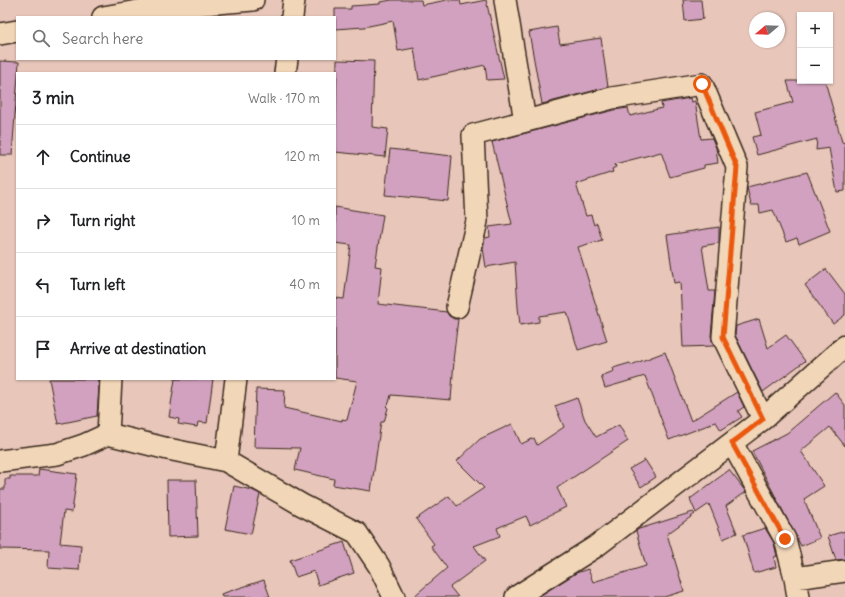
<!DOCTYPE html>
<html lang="en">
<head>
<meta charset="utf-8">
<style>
  body { margin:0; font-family:Delius,sans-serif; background:#f2f2f2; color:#202124 }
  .controls { position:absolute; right:12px; top:12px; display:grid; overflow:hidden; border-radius:0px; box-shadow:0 1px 3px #0004 }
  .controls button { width:36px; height:36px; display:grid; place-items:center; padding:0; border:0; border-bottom:1px solid #e0e0e0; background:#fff; color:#202124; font:20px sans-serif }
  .compass { position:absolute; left:749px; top:12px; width:36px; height:36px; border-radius:50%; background:#fff; box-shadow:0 1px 3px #0004; rotate:251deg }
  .stop { position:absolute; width:12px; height:12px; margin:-9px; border:3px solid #ea580c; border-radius:50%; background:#fff }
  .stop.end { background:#ea580c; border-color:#fff; box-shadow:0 1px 4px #0008 }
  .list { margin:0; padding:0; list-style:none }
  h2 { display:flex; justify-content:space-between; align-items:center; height:52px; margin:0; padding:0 16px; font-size:17px }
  h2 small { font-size:13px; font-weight:400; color:#757577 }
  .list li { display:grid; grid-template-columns:26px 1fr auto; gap:12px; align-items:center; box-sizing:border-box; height:64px; padding:0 16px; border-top:1px solid #e0e0e0 }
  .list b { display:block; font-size:15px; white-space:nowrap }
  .list em { font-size:13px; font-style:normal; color:#757577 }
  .icon { flex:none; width:22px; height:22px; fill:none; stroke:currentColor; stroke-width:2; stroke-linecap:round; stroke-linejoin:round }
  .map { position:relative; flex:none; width:845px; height:597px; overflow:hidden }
  .search { position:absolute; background:#fff; box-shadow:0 1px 3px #0004; left:16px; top:16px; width:320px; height:44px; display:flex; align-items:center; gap:10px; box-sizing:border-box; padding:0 14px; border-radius:0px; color:#757577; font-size:15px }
  .panel { position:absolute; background:#fff; box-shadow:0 1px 3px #0004; left:16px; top:72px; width:320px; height:308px; border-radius:0px }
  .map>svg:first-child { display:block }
</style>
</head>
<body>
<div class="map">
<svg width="845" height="597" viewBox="0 0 845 597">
  <rect width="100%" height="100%" fill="#e8c6ba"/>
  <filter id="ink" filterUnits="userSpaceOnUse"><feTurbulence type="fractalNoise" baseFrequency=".025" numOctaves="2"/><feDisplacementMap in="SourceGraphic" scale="8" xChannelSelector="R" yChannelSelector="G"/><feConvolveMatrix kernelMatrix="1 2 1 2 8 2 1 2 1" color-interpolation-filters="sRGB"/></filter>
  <g filter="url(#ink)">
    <path fill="#d2a1bf" stroke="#3b2a1e" d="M392,0H421L422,5L447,0H460L461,5L486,0L504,79L487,80L485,65L419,80L414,48L398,51L393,21L364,27L335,29V9H351V6L380,4V2Z
      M683,0H701L703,19L685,21Z
      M557,27L560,44L601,38L608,87L542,104L529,32Z
      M337,60L374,61L372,127L388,129L385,157L335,152Z
      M0,61L19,62L12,155H0Z
      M787,81H825L842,142L845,143V191L837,192L829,148L816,150L817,139L757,155L752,137L761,135L755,112L793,102Z
      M690,98L691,102L695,101L701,139L712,138L716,148L718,163L704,165V168L670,177L661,152L615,164L616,167L612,169L613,172L576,184L586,216L591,215L594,225L597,223L602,240L578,247L607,341L578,350L567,312L539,316V322L520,325L518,307L515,262L486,267L483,248L485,238L490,237L489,227L512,224L492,142L614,110L628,108L630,116L662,108L661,103Z
      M390,149L452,156L448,201L385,195Z
      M807,172L830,231L799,244L797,238L786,242L773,210L760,213L759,205H751L747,187Z
      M335,207L383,215L375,266L382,267L378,304L447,312L449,316L454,319H458L453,361H454L451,400L391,395L389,403L386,406L388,408L384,422H381L371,491L333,485L334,479L295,470L300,448L254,447L256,389L285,390L284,408L342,421V419L347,420L357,381L335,378V298L344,299L351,245L335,243Z
      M719,227V243L702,246L709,291H715L711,336L714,346L683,347L680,282L674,283L667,235Z
      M826,269L845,294V315L833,324L805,285Z
      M759,319L768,348L786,335L805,361L763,392L735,335L736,326Z
      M665,352L691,421L737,392L744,407L738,411L742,417L721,430L716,422L669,440L645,376L605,388L601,376L614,371L613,368L630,363L631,365Z
      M49,379H97L99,386L97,416L58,424Z
      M175,379H213L207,423L198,422L197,427L178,424L179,419L169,417Z
      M835,392L845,405V446L830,427L801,451L824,486L804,499L820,538L801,546L752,451L787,433Z
      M577,398L585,420L596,437L619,425L628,441L557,488L566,507L530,525L526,516L497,528L500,536L474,546L485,561L450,587L458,597H413L447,568L431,546L434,544L416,519L449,496L457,506L484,488L457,461L480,439L512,424L521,444L534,438L537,445L564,427L555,406Z
      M645,460L656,477L641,487L629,469Z
      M39,469L77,474L72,512L64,511L60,543L81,545L79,570L48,568L49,550L0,549V489H5V479H10V476H38Z
      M729,470L746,492L726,506L737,533L723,539L709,504L696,513L690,499Z
      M167,480H196L198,536L168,537Z
      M234,486L252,490L260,494L251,534L225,529Z
      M693,512L695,514L667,534L684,591L664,597H538L576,573L588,569L593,582L646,566L636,531L639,529Z
      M765,528L774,543L777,556L774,557L776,567L754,573L743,535Z
      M845,531V559L836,560L828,536Z
      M344,542L354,573L318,585L314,571L296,577L290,560Z
      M264,580L270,597H222L221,594Z"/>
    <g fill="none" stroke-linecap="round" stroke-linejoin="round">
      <g stroke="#3b2a1e" stroke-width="24">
        <path id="minor" d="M505,0L525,121
          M103,17L155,8L253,0
          M292,17L294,0
          M0,34L17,31
          M285,73L287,59
          M457,307L477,221L473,135L612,98L702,84L737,167L723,337L763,419
          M108,434L111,379
          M732,443L785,539L795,578L798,597
          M0,461L57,454L84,445L108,434L168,449L226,461L302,505L357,533L379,566L394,597
          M226,461L236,379
          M795,578L845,571
          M516,597L595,547L763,419L845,346"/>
      </g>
      <use href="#minor" stroke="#f2d6b8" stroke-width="21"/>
    </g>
  </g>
  <g fill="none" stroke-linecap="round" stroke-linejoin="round" filter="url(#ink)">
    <path stroke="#ea580c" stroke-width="5" d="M702,84L737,167L723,337L763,419L732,443L785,539"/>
  </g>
</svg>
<div class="controls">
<button>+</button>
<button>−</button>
</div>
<svg class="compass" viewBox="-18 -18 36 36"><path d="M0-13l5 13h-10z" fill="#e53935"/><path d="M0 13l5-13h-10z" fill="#757577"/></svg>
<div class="stop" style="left:702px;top:84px"></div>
<div class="stop end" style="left:785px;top:539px"></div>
<div class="search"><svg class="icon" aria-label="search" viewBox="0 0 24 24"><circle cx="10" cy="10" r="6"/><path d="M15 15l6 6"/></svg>Search here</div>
<section class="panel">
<h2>3 min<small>Walk · 170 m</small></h2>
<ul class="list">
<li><svg class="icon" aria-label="ahead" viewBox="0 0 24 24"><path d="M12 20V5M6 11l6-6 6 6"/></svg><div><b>Continue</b></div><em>120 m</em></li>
<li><svg class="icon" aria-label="right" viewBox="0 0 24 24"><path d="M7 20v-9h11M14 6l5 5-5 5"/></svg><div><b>Turn right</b></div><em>10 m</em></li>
<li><svg class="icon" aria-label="left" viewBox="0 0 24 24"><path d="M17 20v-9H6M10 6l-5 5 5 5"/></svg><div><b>Turn left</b></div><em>40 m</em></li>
<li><svg class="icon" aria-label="arrive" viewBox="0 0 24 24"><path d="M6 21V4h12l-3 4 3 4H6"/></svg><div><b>Arrive at destination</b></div></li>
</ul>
</section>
</div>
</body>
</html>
